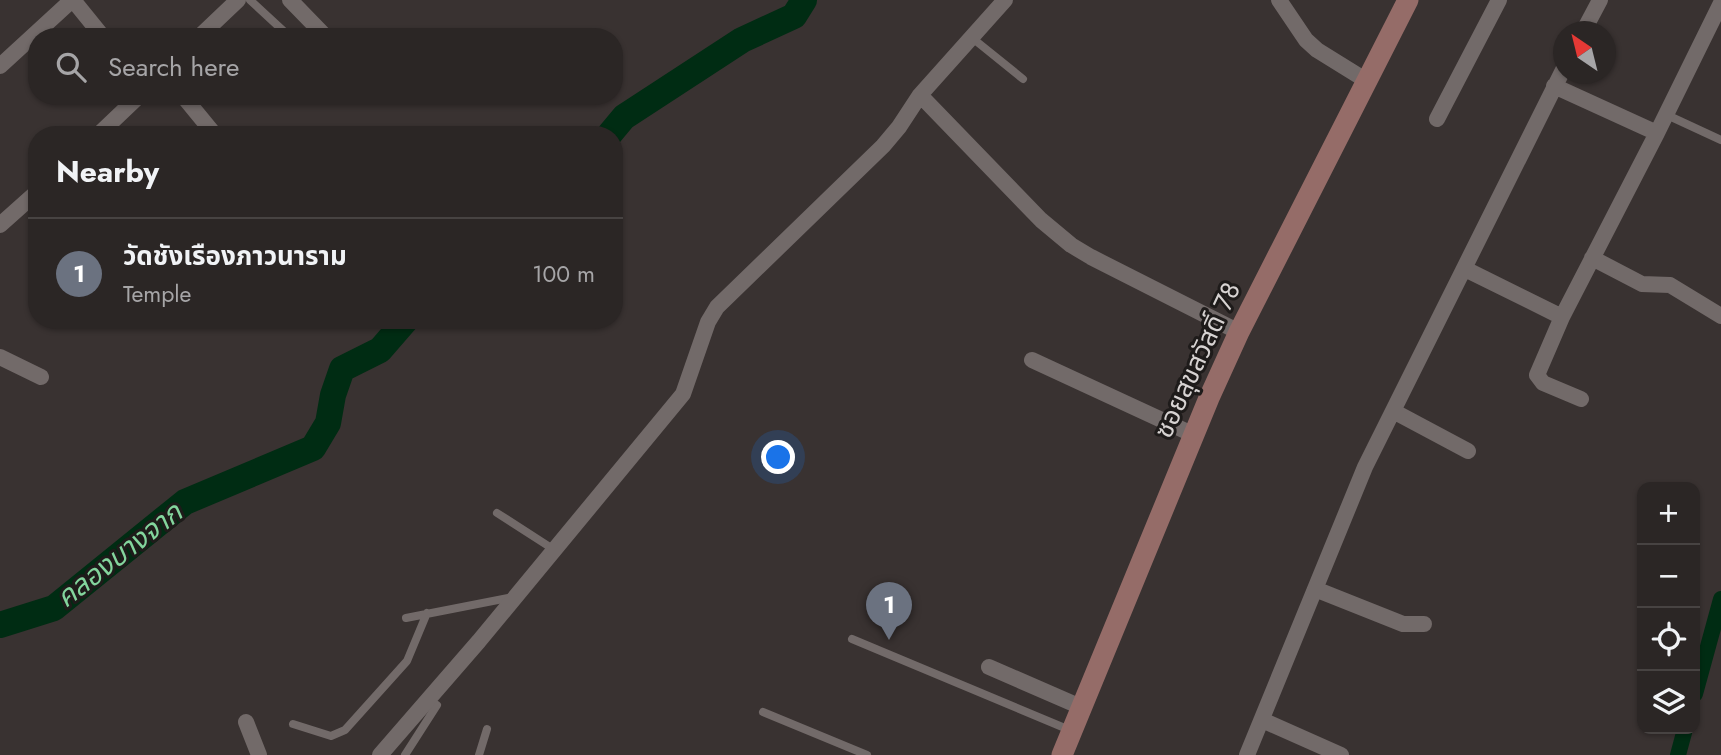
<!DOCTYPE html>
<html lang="en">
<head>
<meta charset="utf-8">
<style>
  body { margin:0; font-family:Jost,"Noto Sans Thai",sans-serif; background:#332e2d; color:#f1f3f6 }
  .controls { position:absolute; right:21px; bottom:21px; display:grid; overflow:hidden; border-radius:14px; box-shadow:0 2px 5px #0004 }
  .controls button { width:63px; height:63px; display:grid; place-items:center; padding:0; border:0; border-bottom:2px solid #474342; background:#2b2625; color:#f1f3f6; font:35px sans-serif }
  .compass { position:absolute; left:1553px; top:21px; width:63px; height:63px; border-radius:50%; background:#2b2625; box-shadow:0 2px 5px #0004; rotate:325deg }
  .you { position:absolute; left:779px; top:458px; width:24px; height:24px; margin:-18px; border:5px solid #fff; border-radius:50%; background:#1a73e8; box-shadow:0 0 0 10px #1a73e833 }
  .badge { display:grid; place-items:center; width:46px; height:46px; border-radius:50%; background:#d6ab8b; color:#fff; font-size:23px; font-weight:700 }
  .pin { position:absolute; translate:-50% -58px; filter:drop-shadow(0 2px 4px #0008) }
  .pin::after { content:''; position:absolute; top:37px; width:24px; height:21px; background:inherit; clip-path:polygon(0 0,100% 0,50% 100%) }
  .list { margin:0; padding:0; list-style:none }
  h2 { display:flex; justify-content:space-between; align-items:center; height:91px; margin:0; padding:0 28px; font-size:30px }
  h2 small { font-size:23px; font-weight:400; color:#a6a5a7 }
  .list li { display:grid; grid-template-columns:46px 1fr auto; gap:21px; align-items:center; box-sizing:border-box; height:112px; padding:0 28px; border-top:2px solid #474342 }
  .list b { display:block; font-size:26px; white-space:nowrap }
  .list p { margin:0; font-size:23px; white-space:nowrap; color:#a6a5a7 }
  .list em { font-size:23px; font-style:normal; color:#a6a5a7 }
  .icon { flex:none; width:38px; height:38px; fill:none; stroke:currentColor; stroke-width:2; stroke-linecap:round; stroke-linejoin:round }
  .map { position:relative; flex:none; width:1721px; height:755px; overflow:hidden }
  .search { position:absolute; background:#2b2625; box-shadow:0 2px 5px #0004; left:28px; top:28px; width:595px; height:77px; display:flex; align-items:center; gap:18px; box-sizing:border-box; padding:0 24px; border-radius:28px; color:#a6a5a7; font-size:26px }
  .panel { position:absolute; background:#2b2625; box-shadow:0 2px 5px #0004; left:28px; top:126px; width:595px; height:203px; border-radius:28px }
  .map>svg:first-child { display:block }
</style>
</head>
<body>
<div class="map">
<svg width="1721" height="755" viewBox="0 0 1721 755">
  <rect width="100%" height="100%" fill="#393231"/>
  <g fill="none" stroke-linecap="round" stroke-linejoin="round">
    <path stroke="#002c13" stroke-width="16" d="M1695,694L1721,599
      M1678,755L1685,729"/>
    <path stroke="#002c13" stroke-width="26" d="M609,135L624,117L742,40L794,16L804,0
      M0,625L54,608L185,502L313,448L328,423L333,395L342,369L380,350L406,320"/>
    <path stroke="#726a69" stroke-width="8" d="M250,0L290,37
      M971,37L1023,79
      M1667,115L1721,140
      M497,513L553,549
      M406,618L513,597
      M852,639L1072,731
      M763,712L867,755
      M293,724L331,736L345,730L407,661L427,613
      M405,755L437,705
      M479,755L487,729"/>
    <path stroke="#726a69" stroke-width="16" d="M73,0L103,37
      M290,0L326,37
      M1005,0L920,95L1041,220L1071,245L1091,257L1239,332
      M1279,0L1306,40L1317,50L1367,81
      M1583,32L1600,0
      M199,37L238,0
      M0,66L72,0
      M1554,86L1657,133L1721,3
      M183,96L215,135
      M1437,119L1499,0
      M98,135L139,96
      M0,225L37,192
      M1592,258L1642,284L1670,285L1721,316
      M1465,269L1562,317L1657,133
      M1562,317L1537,375L1543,383L1581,399
      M0,357L41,377
      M1032,360L1192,434
      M1393,411L1468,451
      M1315,589L1403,624H1424
      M989,667L1081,707
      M1262,720L1341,755
      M246,722L259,755
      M380,755L479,641L683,394L708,322L717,307L883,146L899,127L920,95
      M1247,755L1365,467L1564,68"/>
    <path stroke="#956c68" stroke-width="21" d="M1062,755L1209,398L1239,332L1408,0"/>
  </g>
  <g text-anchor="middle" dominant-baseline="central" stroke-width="6" stroke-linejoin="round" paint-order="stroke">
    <g font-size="26" fill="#d7d3d2" stroke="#1e1b1a">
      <text transform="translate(1197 360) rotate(-65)">ซอยสุขสวัสดิ์ 78</text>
    </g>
    <g font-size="28" font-style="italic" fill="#83d59d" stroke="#1e1b1a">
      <text transform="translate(119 555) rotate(-38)">คลองบางจาก</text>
    </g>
  </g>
</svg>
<div class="controls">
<button>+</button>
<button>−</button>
<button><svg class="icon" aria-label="locate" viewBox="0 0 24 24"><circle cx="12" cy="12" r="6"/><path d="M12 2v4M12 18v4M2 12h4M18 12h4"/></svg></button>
<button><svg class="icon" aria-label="layers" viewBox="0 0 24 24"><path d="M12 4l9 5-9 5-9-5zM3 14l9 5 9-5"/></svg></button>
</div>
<svg class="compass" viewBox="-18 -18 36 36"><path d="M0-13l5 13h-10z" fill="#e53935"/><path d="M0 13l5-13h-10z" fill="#a6a5a7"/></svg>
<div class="you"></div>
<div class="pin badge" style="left:889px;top:640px;background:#6b7280">1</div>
<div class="search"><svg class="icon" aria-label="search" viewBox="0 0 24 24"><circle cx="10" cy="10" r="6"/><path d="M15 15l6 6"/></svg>Search here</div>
<section class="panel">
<h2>Nearby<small></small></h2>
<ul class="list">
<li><span class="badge" style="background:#6b7280">1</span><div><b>วัดชังเรืองภาวนาราม</b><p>Temple</p></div><em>100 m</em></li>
</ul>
</section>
</div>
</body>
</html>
